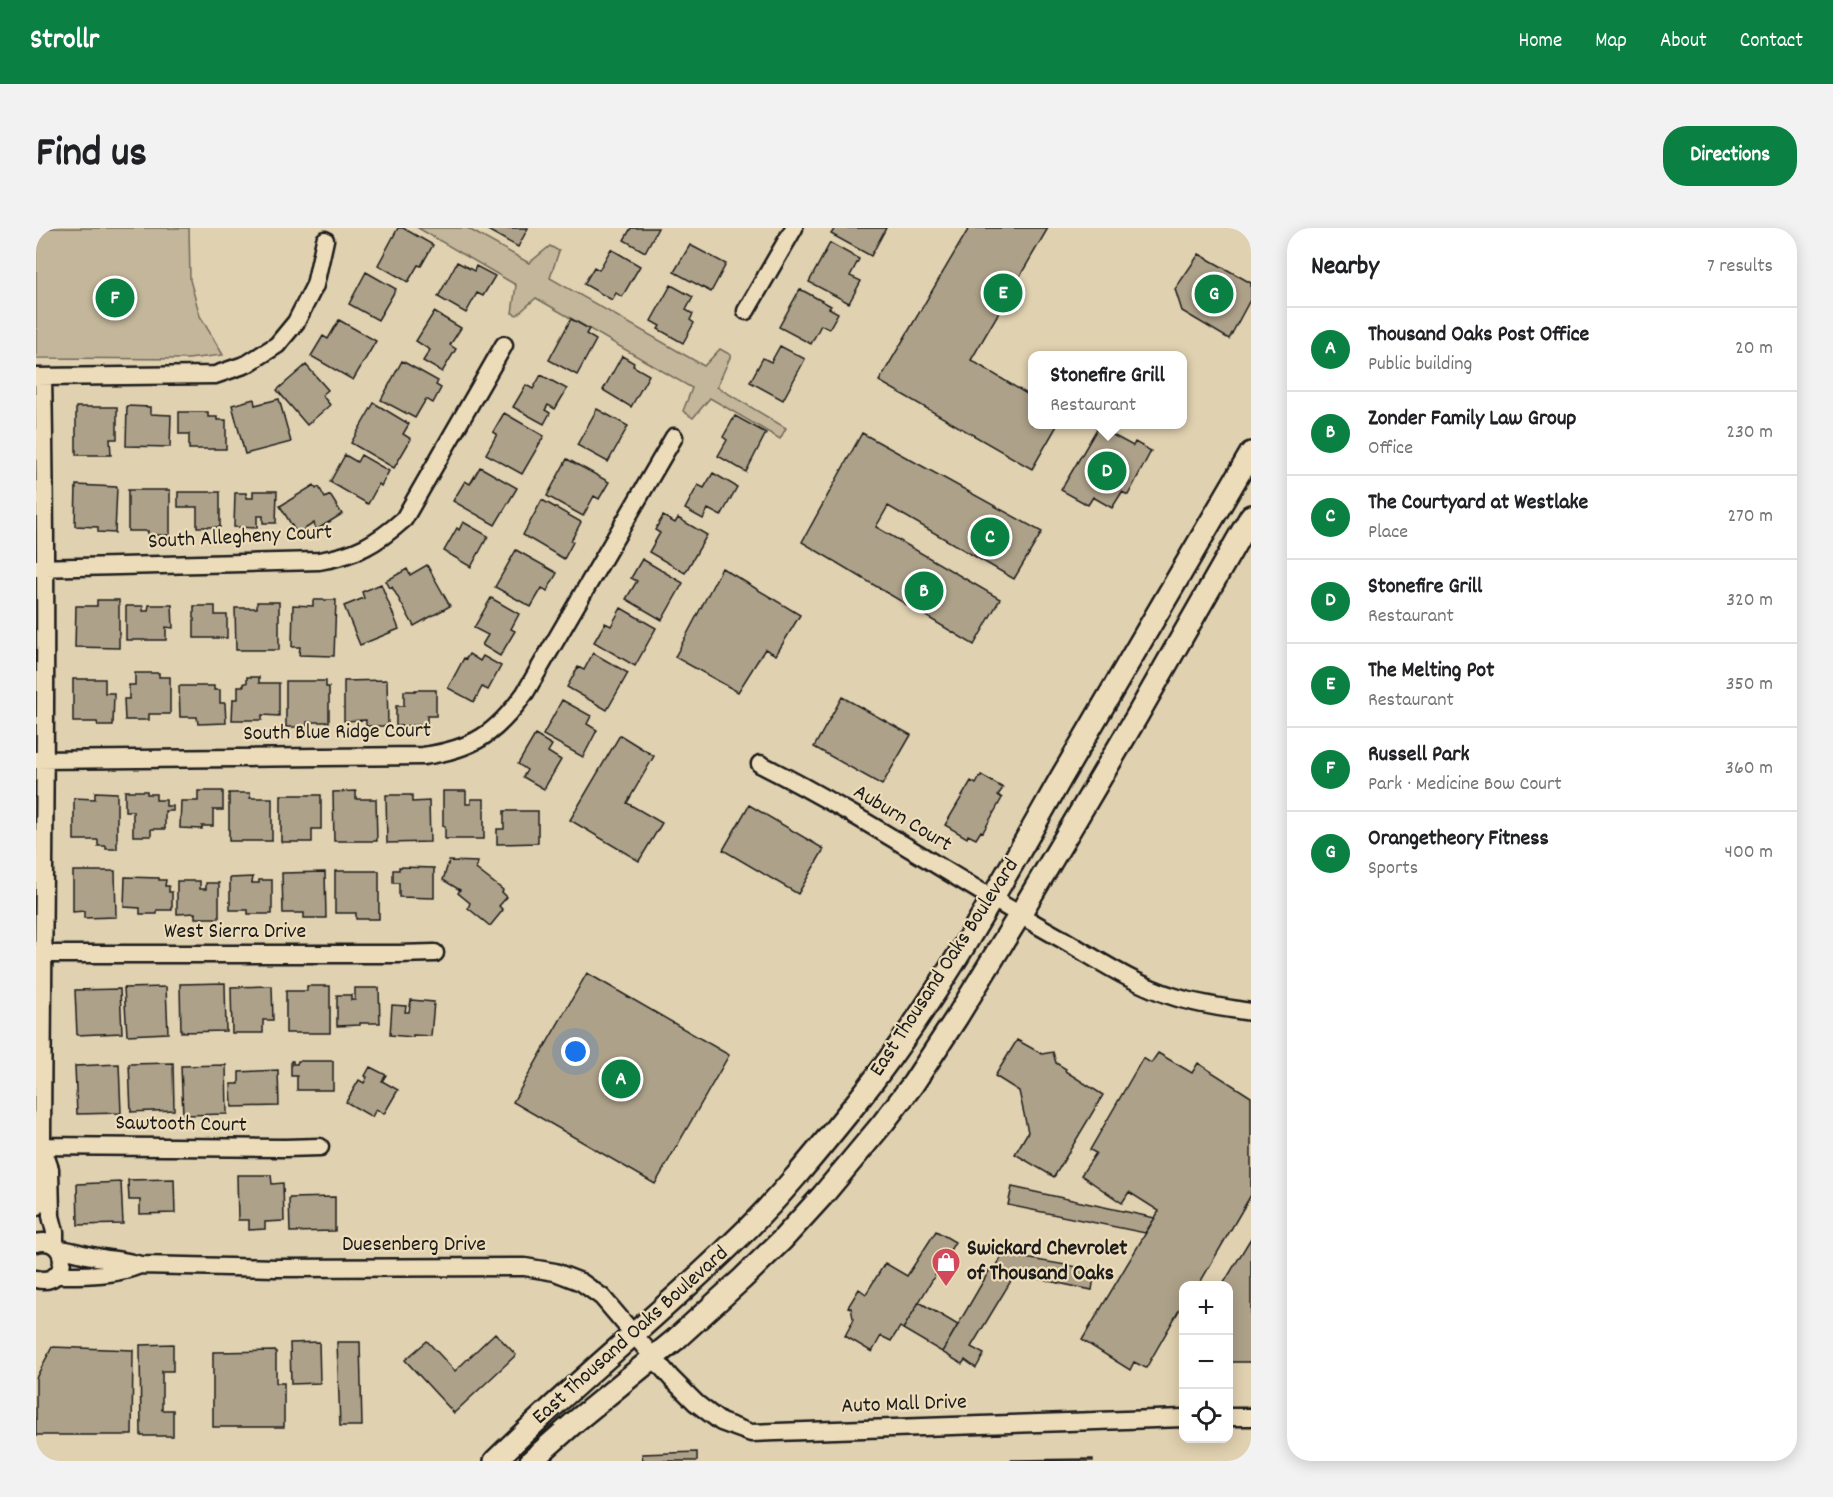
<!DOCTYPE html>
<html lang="en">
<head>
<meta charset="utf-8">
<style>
  body { margin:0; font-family:Dekko,sans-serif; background:#f2f2f2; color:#202124 }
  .controls { position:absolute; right:18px; bottom:18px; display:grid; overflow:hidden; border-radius:12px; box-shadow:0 3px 15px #0003 }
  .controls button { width:54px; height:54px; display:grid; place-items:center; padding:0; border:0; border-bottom:2px solid #e0e0e0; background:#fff; color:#202124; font:30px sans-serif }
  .you { position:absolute; left:540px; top:824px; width:21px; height:21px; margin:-15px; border:4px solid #fff; border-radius:50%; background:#1a73e8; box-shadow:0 0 0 9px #1a73e833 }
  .badge { display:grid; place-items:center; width:39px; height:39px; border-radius:50%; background:#0b8043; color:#fff; font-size:20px; font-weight:700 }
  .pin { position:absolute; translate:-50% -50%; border:3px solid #fff; box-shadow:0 2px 6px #0006 }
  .popup { position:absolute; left:992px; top:123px; width:159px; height:78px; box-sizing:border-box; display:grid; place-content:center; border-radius:12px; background:#fff; filter:drop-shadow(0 2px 4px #0005); font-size:20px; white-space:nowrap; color:#757577 }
  .popup b { font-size:22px; color:#202124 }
  .popup::after { content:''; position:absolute; left:50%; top:100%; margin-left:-12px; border:12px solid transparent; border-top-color:#fff }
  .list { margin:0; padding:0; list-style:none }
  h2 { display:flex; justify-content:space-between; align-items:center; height:78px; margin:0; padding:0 24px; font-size:26px }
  h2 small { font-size:20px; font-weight:400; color:#757577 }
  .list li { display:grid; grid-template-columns:39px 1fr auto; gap:18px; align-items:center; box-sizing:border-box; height:84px; padding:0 24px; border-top:2px solid #e0e0e0 }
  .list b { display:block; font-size:22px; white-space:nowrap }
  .list p { margin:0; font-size:20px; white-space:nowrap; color:#757577 }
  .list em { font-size:20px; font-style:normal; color:#757577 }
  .icon { flex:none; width:33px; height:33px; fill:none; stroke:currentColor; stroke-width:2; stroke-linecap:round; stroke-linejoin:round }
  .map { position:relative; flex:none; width:1215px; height:1233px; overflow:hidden; border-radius:24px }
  header { display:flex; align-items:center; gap:36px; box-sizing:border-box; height:84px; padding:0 30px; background:#0b8043; color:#fff }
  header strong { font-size:28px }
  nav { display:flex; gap:33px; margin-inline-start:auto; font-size:21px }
  .intro { display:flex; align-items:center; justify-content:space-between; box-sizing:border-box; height:144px; padding:0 36px }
  h1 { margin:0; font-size:42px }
  .button { padding:15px 27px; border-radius:24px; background:#0b8043; color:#fff; font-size:21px; font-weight:700 }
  main { display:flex; gap:36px; padding:0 36px }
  aside { flex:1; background:#fff; border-radius:24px; box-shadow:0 3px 15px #0003 }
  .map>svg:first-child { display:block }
</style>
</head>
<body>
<header>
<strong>Strollr</strong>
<nav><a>Home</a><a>Map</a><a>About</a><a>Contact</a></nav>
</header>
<div class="intro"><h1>Find us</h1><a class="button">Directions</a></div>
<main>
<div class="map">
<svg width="1215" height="1233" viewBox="0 0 1215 1233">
  <rect width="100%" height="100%" fill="#e0d1b0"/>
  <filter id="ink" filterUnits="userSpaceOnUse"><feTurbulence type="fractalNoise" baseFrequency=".0167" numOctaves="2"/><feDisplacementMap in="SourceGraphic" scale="12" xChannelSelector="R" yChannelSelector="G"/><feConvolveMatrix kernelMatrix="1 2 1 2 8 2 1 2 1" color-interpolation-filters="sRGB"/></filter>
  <g filter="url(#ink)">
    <path fill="#c3b69a" stroke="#70695b" stroke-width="1.5" d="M0,0H153L154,52L164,88L187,127L152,131L0,130Z
      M382,0H431L493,35L514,18L523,23L514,50L668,138L684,121L695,127L681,159L750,200L744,211L674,170L657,190L647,183L656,160L500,70L481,87L476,85L480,57Z"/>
    <path fill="#ada189" stroke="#1c1c1c" stroke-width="1.5" d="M362,0H367L397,17L385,38L382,37L372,54L342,37Z
      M448,0H492L482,19Z
      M595,0H622L609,24L588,12Z
      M799,0H850L835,28L795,6Z
      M933,0H1012L935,132L996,169V196H1022L996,241L843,153Z
      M794,15L823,31L814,48L825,53L813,75L773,54Z
      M654,17L690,36L675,64L638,44Z
      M575,21L604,38L586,69L580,65L576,72L548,56L558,39L563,42Z
      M1163,26L1215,55V70L1193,111L1146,83L1139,61Z
      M421,34L438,43L440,38L459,48L447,68L441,65L430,85L402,69Z
      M330,44L360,61L342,92L313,76Z
      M635,57L657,69L650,82L657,86L654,92L658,95L647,115L622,101L624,98L615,93Z
      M764,61L795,78L793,80L802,85L793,101L785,97L775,116L743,99Z
      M398,84L425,100L414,117L420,121L406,144L387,133L394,122L380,113Z
      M535,91L553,101L550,106L560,112L541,147L513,132Z
      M303,92L340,113L317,152L275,128L287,108L292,111Z
      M744,118L769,131L747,172L714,154L727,130L735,134Z
      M586,128L598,135L597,138L613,147L595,179L567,162Z
      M366,133L402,153L400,157L405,160L397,175L390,171L379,190L345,172Z
      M270,137L292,162L286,167L294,177L271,197L241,162Z
      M505,147L531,161L519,181L512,177L509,182L514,185L508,196L477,179L490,157L497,161Z
      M218,171L219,177L243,171L255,214L209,226L196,177Z
      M338,175L373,196L367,206L375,211L358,240L315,215Z
      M91,178L114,179V186L135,187L134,219L90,218Z
      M40,179H81V211H74L75,227H40Z
      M561,181L592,198L572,234L541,217Z
      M143,184H172V189H181V192H190V221H153V206H143Z
      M468,185L508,208L486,246L450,226L461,206L457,204Z
      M699,188L730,205L710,244L682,228L691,212L687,209Z
      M1062,199L1097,218L1099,214L1115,223L1092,267L1086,264L1076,280L1057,269L1052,277L1025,262Z
      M826,205L1006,304L978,351L852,278L840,299L964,371L938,417L766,314Z
      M309,227L321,234L325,227L353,243L345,258L343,256L332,276L294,254Z
      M531,231L573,254L563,271L558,268L547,288L511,268Z
      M444,239L481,260L459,297L417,273L429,253L434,256Z
      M677,245L701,259L685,288L672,281L667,291L649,281L662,257L668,260Z
      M40,257L81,259L79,305L62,304V299L39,298Z
      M278,257L280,261L283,259L289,270L294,267L306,286L280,302L278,295L261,306L244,278Z
      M92,262H134V307H112V303H92Z
      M217,263H241L240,295H227V288H221V300L198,299L199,265H210V270H217Z
      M142,264H184V299H161V279H142Z
      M506,272L545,294L535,313L537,314L528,331L487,307Z
      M627,288L639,295L642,290L671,307L649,345L613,324L624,305L619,302Z
      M427,294L452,308L435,339L408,323L421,300L423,302Z
      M480,322L521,345L511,363L506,360L495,379L459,359Z
      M606,331L647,355L626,392L590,371L601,353L595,350Z
      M391,337L414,378L378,398L356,359L354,360L350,353L371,341L374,347Z
      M686,340L764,387L740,427L729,421L702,464L639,429Z
      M345,356L363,401L324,417L308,378L328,370L326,364Z
      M455,370L483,386L475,401L479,403L464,428L446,417L452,407L438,400Z
      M61,372H83V420L39,419L40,378H61Z
      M277,372H300L298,428L263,427L264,419H256L257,377L277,378Z
      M221,374H243V422H200L199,380H221Z
      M113,377H136L137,400L130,399V412H90V378H107V383H112Z
      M158,378H179V387H191V410H158Z
      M585,380L620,400L599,438L558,414L569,395L575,398Z
      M557,425L592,445L571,482L531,459L542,439L548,442Z
      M433,426L444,433L447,428L465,438L452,462L446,459L438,474L412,460L428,430L430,431Z
      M99,445H123V449H134V486H113V492H89L88,471H93V457H99Z
      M211,449H223V455H243V488L226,487V492H196L197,471H202V458H208V455H211Z
      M37,451H69V465H78L77,498H62L61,494H37Z
      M351,452L352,498H330V492L308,493V453Z
      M250,453H290V459H293V494H271V499H250Z
      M143,458H178V462H184V475H189L190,495L162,496L161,489H144Z
      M379,462H400V488H391V497L360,498V478H368V463H379Z
      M806,469L875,507L846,557L778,519Z
      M526,472L555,488L551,496L561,502L547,529L507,507Z
      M499,507L516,517L512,524L525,532L508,561L487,549L491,542L482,536Z
      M584,507L618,528L591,575L626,595L603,633L534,592Z
      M945,547L967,560L962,567L966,570L947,604L945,603L940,611L932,607L931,610L909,597L935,553L940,556Z
      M89,563H111V566H120V572H130V578H137V583H129V601H115V608H97V583H89Z
      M162,563H187V582H177V598H166V601L144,600L145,573H162Z
      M320,563V571H340L341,613H298L297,564Z
      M407,563H430V576H435V571H448V611H409V598H407Z
      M59,564L81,565V621H70V618H62V612H38V570L59,571Z
      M193,565H214V570H236V613H193Z
      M245,567H285V601H276V614H245Z
      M350,567H376V574L393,573L394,614L351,615Z
      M713,577L788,621L762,666L687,622Z
      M468,583H502V615L461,616V601H468Z
      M413,633L442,634L440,641L467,662L466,664L471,669L463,678L467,682L454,698L432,680L434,675L422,665L424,662L407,652Z
      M363,639L398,640V670L363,669V655H357V642H363Z
      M37,643H79L80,689L48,690V683L37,684Z
      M299,643H343V691H320V685H299Z
      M289,644L290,690H268V685H247L246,645Z
      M89,649L123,650V652H130L129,658H133V664H136V682H121V686H104V680L88,679Z
      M217,649L216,655H223V652H236V686H212V682H194V650Z
      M141,653H164V661H170V655H183V690H159V685L141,686Z
      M551,745L693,827L619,956L477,874Z
      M189,755L190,803L145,804L144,756Z
      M236,758L237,792H227V805H196L195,759Z
      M271,758H294V805H250V763H271Z
      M130,759L132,805L91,807L88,760Z
      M319,760H343L344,795H324V797L301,798V767H315V772H319Z
      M84,761L86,805L41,807L39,762Z
      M375,772L398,774L395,808L377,807V809L354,807L356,777L370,778L369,784H373Z
      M981,812L1006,826L1017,824L1020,835L1030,841L1029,843L1067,867L1018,949L979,926L992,904L983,863L959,848Z
      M1122,825L1156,845L1162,835L1215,869V967L1162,1058H1148V1080L1145,1079L1110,1140L1098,1134L1094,1142L1046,1112L1123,983L1093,964L1086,975L1045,947L1060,925L1054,922L1107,830L1115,835Z
      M255,833H257V836H261L262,833H297V862H261V848H255Z
      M137,835L138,882L95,884L93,836Z
      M83,836L85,885L41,886L39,838Z
      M190,837L191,886L147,887L145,838Z
      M334,839L350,847L346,853L362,862L348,886L340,881L336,889L310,874L323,852L328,855L331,849L329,848Z
      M242,842L243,878L196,879L195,856H203V844Z
      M201,947H235L236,956L247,955L248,993L229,994V1001L213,1002V992H202Z
      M138,951L139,985L104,986V972H93L92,952Z
      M85,954L87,996L42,997L41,956Z
      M976,959L1119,990L1109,1005L972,977Z
      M299,969V1003L254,1004L253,970Z
      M900,1003L919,1014L867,1101L864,1099L855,1113L845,1108L836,1124L809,1108L818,1091L817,1090L815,1080L812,1079L823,1061L830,1066L849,1035L871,1048Z
      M1215,1010V1134H1192V1058H1186Z
      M966,1026L1059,1042L1056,1062L979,1046L935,1119L948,1126L940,1140L929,1132L926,1136L906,1124L956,1038L960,1040Z
      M883,1074L922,1097L906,1124L867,1101Z
      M459,1105L480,1127L418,1185L369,1132L391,1113L419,1143Z
      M283,1114L284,1155L255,1156L254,1115Z
      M301,1114H324L326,1198H304Z
      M137,1116V1143H126V1182H137V1208H105L104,1117Z
      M16,1119L97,1122L96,1207H0V1150Z
      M240,1123V1155H248V1199H177V1124Z
      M661,1224V1233H607L606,1226Z
      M1057,1231V1233H974V1232Z"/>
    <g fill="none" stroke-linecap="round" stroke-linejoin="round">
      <g stroke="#1c1c1c" stroke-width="21">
        <path id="minor" d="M710,83L758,0
          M0,149L179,147L211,136L241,117L260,94L279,57L289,12
          M0,340L283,333C320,327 340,316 368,291L468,117
          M0,532L387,528C437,521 460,506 489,465L638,209
          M724,536C828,588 925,655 1026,711C1062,732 1099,757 1139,769C1164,777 1190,780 1215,784
          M0,726H362L399,725
          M0,918L249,920L284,919
          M6,918L14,941L15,988L19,1004V1018
          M0,936L6,918C7,662 12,406 7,149
          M0,945V979
          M0,1015C35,1006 34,1060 0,1051
          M23,1021C34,1022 45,1026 56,1028C72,1032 88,1032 104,1037L240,1040L489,1039L519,1044L545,1054L566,1069L635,1150L660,1175L685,1194L715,1205L1148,1190
          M20,1047C48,1047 77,1048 104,1037
          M1192,1189H1215"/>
      </g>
      <g stroke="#1c1c1c" stroke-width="26">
        <path id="major" d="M459,1233C536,1156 622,1089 699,1013C742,972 780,925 817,879C898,778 961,663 1025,550C1088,441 1152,333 1215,225
          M495,1233L540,1193L640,1111L706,1051L746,1012L787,967L847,895L877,856L921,789L983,688L1101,488L1215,288"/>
      </g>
      <use href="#minor" stroke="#eddcb9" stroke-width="16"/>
      <use href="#major" stroke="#eddcb9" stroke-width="21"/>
    </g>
  </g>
  <defs>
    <g id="shop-pin" transform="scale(1.5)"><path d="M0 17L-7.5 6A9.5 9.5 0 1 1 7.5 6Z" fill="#d1495b" stroke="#eddcb9"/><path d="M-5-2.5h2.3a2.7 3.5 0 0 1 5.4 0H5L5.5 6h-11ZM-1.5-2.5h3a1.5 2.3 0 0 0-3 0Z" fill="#fff"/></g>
  </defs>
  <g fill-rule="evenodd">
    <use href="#shop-pin" x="910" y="1034"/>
  </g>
  <g text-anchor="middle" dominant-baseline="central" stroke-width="4.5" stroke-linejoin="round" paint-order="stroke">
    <g font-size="22" fill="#1c1c1c" stroke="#eddcb9">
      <text transform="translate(204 310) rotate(-3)">South Allegheny Court</text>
      <text transform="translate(301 505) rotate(-1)">South Blue Ridge Court</text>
      <text transform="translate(866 591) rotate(31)">Auburn Court</text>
      <text x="199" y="704">West Sierra Drive</text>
      <text transform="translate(909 740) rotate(-57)">East Thousand Oaks Boulevard</text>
      <text transform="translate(145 897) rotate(1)">Sawtooth Court</text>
      <text x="378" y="1017">Duesenberg Drive</text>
      <text transform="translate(595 1108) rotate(-42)">East Thousand Oaks Boulevard</text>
      <text transform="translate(868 1177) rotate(-2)">Auto Mall Drive</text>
    </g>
    <g font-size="22" font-weight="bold" fill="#1c1c1c" stroke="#eddcb9" text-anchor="start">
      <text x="931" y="1021">Swickard Chevrolet<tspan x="931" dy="25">of Thousand Oaks</tspan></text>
    </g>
  </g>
</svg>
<div class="controls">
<button>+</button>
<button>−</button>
<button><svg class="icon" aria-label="locate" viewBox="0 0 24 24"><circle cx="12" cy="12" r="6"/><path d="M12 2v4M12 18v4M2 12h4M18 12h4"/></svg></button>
</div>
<div class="you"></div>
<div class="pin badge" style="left:585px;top:851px">A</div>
<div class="pin badge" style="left:888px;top:363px">B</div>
<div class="pin badge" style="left:954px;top:309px">C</div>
<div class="pin badge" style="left:1071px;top:243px">D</div>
<div class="popup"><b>Stonefire Grill</b>Restaurant</div>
<div class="pin badge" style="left:967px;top:65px">E</div>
<div class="pin badge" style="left:79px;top:70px">F</div>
<div class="pin badge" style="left:1178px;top:66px">G</div>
</div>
<aside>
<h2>Nearby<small>7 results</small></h2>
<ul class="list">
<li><span class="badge">A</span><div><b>Thousand Oaks Post Office</b><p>Public building</p></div><em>20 m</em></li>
<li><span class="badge">B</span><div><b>Zonder Family Law Group</b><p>Office</p></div><em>230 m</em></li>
<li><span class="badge">C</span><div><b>The Courtyard at Westlake</b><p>Place</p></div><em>270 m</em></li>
<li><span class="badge">D</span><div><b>Stonefire Grill</b><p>Restaurant</p></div><em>320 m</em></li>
<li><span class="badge">E</span><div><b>The Melting Pot</b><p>Restaurant</p></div><em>350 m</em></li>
<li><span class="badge">F</span><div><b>Russell Park</b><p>Park · Medicine Bow Court</p></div><em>360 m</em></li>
<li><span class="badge">G</span><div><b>Orangetheory Fitness</b><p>Sports</p></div><em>400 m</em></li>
</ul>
</aside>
</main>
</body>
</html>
